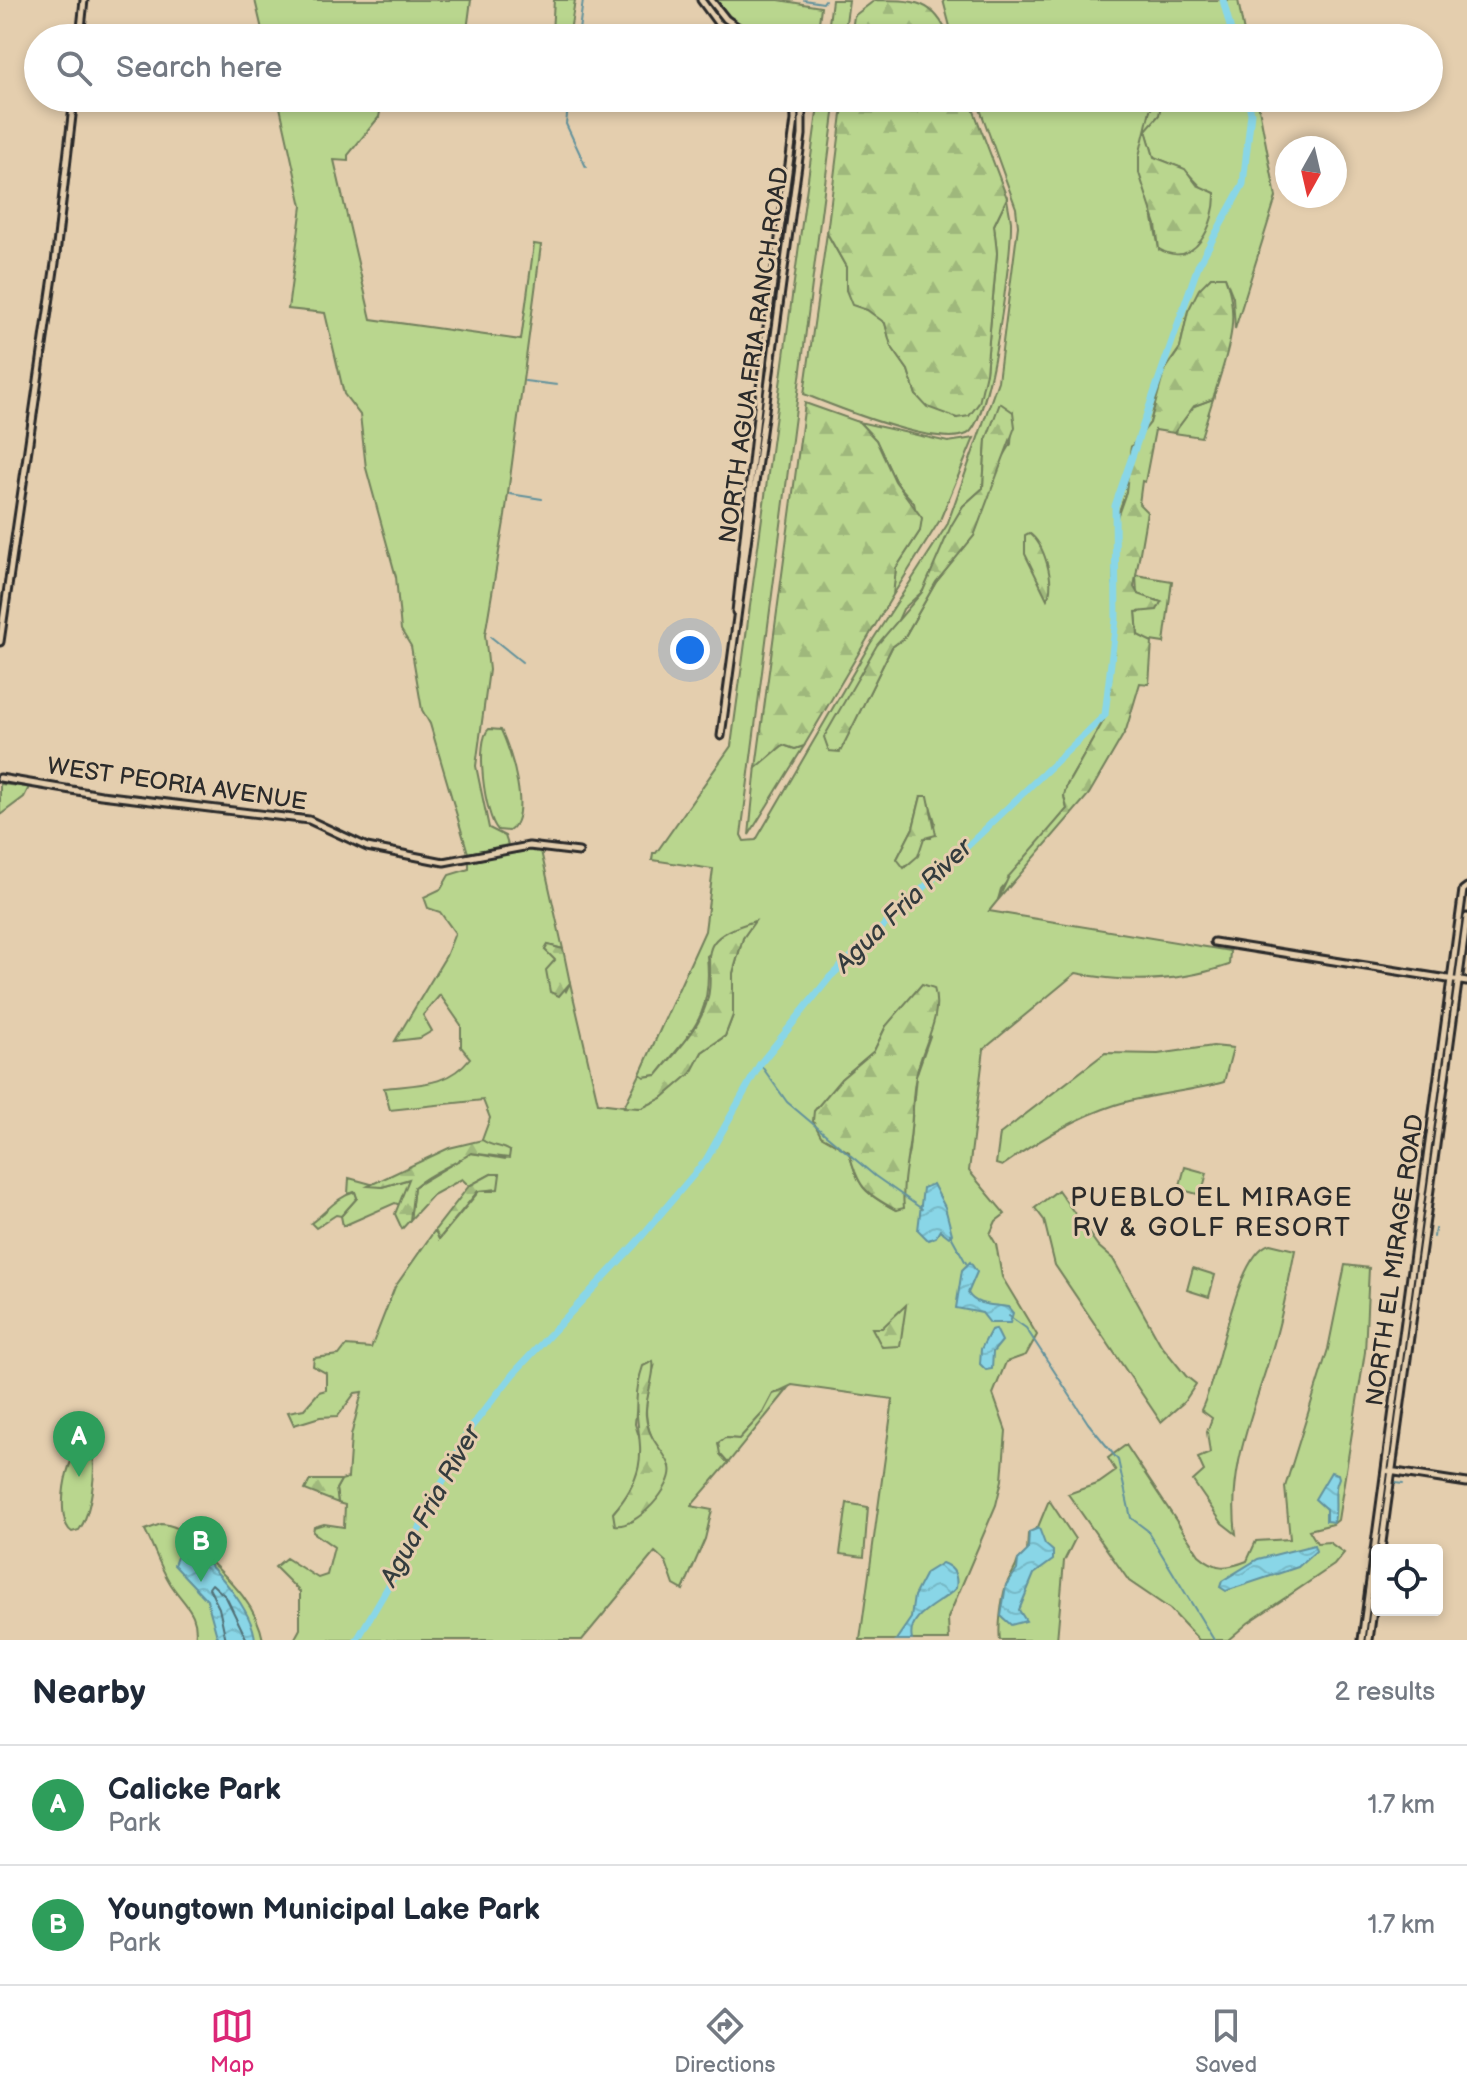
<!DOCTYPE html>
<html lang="en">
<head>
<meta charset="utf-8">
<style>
  body { margin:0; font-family:"Balsamiq Sans",sans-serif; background:#f2f2f3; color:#1f2937 }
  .controls { position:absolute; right:24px; bottom:24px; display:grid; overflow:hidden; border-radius:8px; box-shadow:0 4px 12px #0003 }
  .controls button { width:72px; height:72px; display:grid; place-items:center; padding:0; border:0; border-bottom:2px solid #e0e1e3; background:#fff; color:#1f2937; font:40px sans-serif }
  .compass { position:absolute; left:1275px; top:136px; width:72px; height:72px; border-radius:50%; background:#fff; box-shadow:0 4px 12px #0003; rotate:188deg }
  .you { position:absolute; left:690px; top:650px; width:28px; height:28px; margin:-20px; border:6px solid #fff; border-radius:50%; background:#1a73e8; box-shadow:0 0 0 12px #1a73e833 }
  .badge { display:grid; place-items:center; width:52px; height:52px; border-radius:50%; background:#db2777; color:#fff; font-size:26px; font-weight:700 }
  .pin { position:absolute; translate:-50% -66px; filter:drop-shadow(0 2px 4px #0008) }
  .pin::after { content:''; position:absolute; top:42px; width:28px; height:24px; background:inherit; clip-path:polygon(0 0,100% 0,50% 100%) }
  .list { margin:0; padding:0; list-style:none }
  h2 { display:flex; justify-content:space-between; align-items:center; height:104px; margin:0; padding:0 32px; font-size:34px }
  h2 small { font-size:26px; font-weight:400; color:#747a83 }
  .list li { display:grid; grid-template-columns:52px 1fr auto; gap:24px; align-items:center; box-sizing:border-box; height:120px; padding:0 32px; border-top:2px solid #e0e1e3 }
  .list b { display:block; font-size:30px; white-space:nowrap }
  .list p { margin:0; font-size:26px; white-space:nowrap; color:#747a83 }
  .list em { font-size:26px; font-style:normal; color:#747a83 }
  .icon { flex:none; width:44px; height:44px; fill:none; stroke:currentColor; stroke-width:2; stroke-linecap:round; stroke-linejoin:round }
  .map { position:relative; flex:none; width:1467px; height:1640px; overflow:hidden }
  .search { position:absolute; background:#fff; box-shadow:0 4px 12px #0003; left:24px; right:24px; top:24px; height:88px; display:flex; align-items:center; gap:20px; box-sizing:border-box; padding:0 28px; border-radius:44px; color:#747a83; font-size:30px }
  .sheet { height:344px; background:#fff }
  nav { display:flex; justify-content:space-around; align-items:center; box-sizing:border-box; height:112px; border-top:2px solid #e0e1e3; background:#fff; font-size:22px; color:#747a83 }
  nav a { display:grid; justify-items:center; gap:4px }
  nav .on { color:#db2777 }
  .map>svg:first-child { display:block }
</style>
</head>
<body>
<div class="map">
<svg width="1467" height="1640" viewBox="0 0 1467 1640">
  <defs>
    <pattern id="forest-firs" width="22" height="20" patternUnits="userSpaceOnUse" patternTransform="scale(2)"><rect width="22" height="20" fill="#b9d68e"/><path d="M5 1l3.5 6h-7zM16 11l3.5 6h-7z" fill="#9fb87b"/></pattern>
    <pattern id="water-waves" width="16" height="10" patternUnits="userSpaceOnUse" patternTransform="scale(2)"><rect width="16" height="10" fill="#89d6e7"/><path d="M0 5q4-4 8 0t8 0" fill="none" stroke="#76b8c6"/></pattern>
  </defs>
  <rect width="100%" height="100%" fill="#e4ceae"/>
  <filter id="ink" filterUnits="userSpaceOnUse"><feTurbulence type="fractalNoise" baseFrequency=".0125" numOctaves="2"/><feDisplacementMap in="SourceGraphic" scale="16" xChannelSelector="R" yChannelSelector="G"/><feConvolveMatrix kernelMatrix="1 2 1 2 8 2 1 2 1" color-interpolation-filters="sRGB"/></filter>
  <g filter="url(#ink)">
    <path fill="#b9d68e" stroke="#72805c" stroke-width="2" fill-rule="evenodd" d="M255,0H471L466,38H264Z
      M554,0H575L569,38H544L552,32Z
      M715,0H779L821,7L817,38C772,38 743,40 715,0Z
      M832,0H849L844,38H827Z
      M943,0H1238L1245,38H953Z
      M278,98H383L379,117L348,155V161L334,160L371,319L521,340L534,244L541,245L505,516L485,635L489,670L476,766L489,828L505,836L508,845L468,853L430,724L422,710L411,646L401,630L396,577L366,468L360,415L344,394L325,313L288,309L302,206Z
      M819,98H836L741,835L744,841L756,840L870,644L947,525L998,381L1018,226L1016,208L976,98H1257L1276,197L1235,329L1233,297L1225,277H1211L1188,311L1180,348L1163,372L1150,423L1131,447L1126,492L1114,526L1113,581L1118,607L1110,691L1104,720L1067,785L1064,796L1067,809L1001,889L998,900L989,911L1230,951L1229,965C1179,982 1128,984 1076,973L984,1049L969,1171L1005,1214L996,1221L990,1234L996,1244L1002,1277L1037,1335L1026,1355L1006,1362L993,1394L1006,1431L1002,1480L996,1505L948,1618L949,1640H860L893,1399L792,1385L773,1394L763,1413L739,1439L725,1438L720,1454L728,1463L691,1506L712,1510L705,1539L683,1590L674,1585L666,1562L655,1552L582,1640H294L300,1629V1592L275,1567L286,1558L318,1578L327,1575L334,1547L313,1532L314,1527L324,1524L344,1527L345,1505L338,1503L336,1489L341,1480L348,1478L351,1436L362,1392L355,1393L338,1416L320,1417L294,1425L288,1412L304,1409L319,1392L326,1390V1373L313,1366L314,1358L339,1355L346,1346L371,1348L395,1287L435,1230L439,1239L479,1191H493L491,1174L469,1186L462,1179L433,1195L410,1220L414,1187L471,1153L505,1159L510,1151L492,1147L482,1140L490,1118L483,1100L390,1110L384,1088C418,1084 447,1087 470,1058L461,1047V1025L440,995L423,1015L432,1031L420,1038L395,1041L446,956L455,933L440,912L428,908L424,897L441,889L449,875L469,869V862L522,850L541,851L563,949L548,945L545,950L556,959L552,966L566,991L570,983L598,1103L641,1108L662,1098L690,1073L702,1052L725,1036L733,1015V973L743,938L754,921L707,956C713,1017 692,1030 657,1075L644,1077L640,1074L705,931L713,869L652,860L653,853H656L731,746ZM1146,131L1154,157L1184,169L1205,191L1159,249L1151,208ZM1013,412L1011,444L999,464L974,535L936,582L904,638L892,647L840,751L903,609L923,591L963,506L983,488L986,440ZM921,796H927L935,822L931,838H924L897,859L913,828ZM886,1026L930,1036L916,1076L909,1150L896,1210C864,1193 858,1187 849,1152L822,1136L841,1079L874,1051ZM654,1367C641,1410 642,1430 670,1466L613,1513L631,1492L640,1472L643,1449L635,1424L639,1380Z
      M1007,198C1008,206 1010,214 1011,222C1012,253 991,423 967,434C936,448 836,407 804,394L827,233L846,267V290L885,323L891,345L908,370L916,395L957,418L986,373L997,253L994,225Z
      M1213,399L1201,437L1174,433L1194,406Z
      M859,422L948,442L974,438L940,520L893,595L896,568L920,531L914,503L895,481L876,440Z
      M1136,575L1172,581L1164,643L1144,640L1138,636L1136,611L1161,602L1137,594Z
      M489,729L501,730C511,751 532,817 509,831L498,830C484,815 475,740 489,729Z
      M783,745L795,749L804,746L749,835L756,766Z
      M0,784L29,787L24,797L0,815Z
      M1213,1046L1233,1048L1224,1082C1188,1092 1149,1094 1115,1105C1075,1118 1037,1141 1002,1166L996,1164L1000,1134L1105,1053L1158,1054Z
      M1185,1167L1207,1173L1201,1195L1179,1189Z
      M349,1178L382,1187L410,1179L400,1205L395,1203L343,1226L341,1216L357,1198L355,1192L348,1194Z
      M1058,1190L1098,1246L1113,1259L1161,1345L1186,1376L1196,1384L1184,1402L1161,1422L1055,1265L1044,1220L1035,1208Z
      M1270,1244L1295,1250C1288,1285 1282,1319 1271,1353C1253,1414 1227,1470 1236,1534L1222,1523L1193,1481L1204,1471L1198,1458L1210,1453L1207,1432L1212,1418L1201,1410C1219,1377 1235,1253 1270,1244Z
      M1345,1265L1369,1268L1365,1352L1338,1520L1333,1524L1309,1530L1317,1543L1329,1542L1344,1553L1334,1565L1248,1623L1228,1640H1199L1170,1609L1129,1581L1068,1494L1099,1483L1116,1471L1108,1458L1126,1445L1199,1555C1216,1570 1227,1569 1247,1561L1256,1541L1290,1539L1285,1487L1328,1349Z
      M1193,1268L1215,1275L1209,1297L1187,1290Z
      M84,1445L91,1449C98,1467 91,1514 79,1530L72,1532C54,1521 65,1452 84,1445Z
      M1049,1500L1075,1539L1064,1561L1057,1640H1000C998,1628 1002,1591 1008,1581C1013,1571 1015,1571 1018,1560L1027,1552L1028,1534L1038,1527Z
      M847,1503L868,1507L864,1557L840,1554Z
      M161,1524C188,1526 193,1544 210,1561C233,1583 257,1607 263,1640H195C200,1612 183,1604 170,1583C160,1567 154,1548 145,1530Z"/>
    <path fill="url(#forest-firs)" stroke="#72805c" stroke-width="2" d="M875,0C914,0 935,0 949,38H851L854,16Z
      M844,98H969L1007,198L994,225L997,253L986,373L979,403L969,416L957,418L927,407L916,395L908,370L891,346L885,323L867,310L852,305L846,290V267L827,233Z
      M1155,104L1161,105L1159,115L1146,130L1154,157L1185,169L1197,185L1215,193C1216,224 1195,270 1159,249L1156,225L1139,173V156L1150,110Z
      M1211,277H1225C1242,321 1226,356 1213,399L1194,406L1174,433L1155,430L1145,482L1142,481L1139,504L1147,512L1134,587L1138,594L1161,602L1157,610L1136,612L1138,635L1152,642L1149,684L1140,683L1126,730L1089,794L998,900L1009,876L1067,809L1064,796L1067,785L1104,720L1110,691L1118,607L1113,581L1114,526L1126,492L1131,447L1150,423L1164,372L1180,348L1188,311L1199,289Z
      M805,403L859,422L876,440L895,481L922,518L920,531L896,568L893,595L804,746L795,749L783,745L756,768Z
      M1000,403L1013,412L1015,427L974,536L936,582L904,638L892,647L840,752L829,751L824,737L877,645L923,591L951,526L963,506L983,488L986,440Z
      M1029,533C1044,543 1056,583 1047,599L1025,554V535Z
      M921,796H928L936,835L924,838L918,856L904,868L897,859L913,828Z
      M755,921L743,938L733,973V1015L725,1036L702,1052L691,1073L662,1098L642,1108L624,1107L640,1074L644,1077L657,1075C673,1055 695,1034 704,1010C723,963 682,942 755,921Z
      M548,945L563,949L570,983L559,996L550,992L546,970L555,960L545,950Z
      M922,984L934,988C943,1016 923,1045 917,1072C912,1090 913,1110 911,1128C909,1156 901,1180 904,1208L896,1210C864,1193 858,1187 849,1152L821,1136L813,1121L814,1111L841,1079L874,1051L886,1026Z
      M482,1140C492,1147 501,1145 510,1151L509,1158L471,1153C452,1166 431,1172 414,1187L410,1220L402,1229L395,1214L409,1179L382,1187L368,1186L449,1148Z
      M491,1174H500L498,1189L478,1191L439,1239L435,1230L469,1186Z
      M355,1192L357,1198L341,1216L336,1215L316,1228L311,1223C327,1212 336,1197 355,1192Z
      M906,1305L900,1346L882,1347L872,1328H882Z
      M653,1361C656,1377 644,1397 646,1416C648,1442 666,1451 670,1467C675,1486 636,1529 615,1525L613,1513C666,1452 621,1430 643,1366Z
      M788,1389L728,1463L720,1454L718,1443L725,1438L739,1439L763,1413L773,1394Z
      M310,1480H341L336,1489L338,1503L305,1490Z"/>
    <path fill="url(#water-waves)" stroke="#63929c" stroke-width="2" d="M933,1184L945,1207L952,1234L949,1237L940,1230L936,1237L928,1240L918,1230L923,1188Z
      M970,1262L977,1272L968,1293C976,1307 994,1304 1008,1307L1013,1313L1010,1323H990L982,1313L956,1308L962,1270Z
      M996,1329L1002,1341L993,1352L992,1369L986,1370L980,1364L981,1349L991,1330Z
      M1331,1472L1338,1474L1339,1478C1332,1492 1338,1506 1334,1522L1326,1521V1509L1315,1499Z
      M1039,1528L1045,1544L1053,1551V1560L1034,1574L1019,1610L1026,1621L1011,1625L1001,1616L1006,1585L1017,1570L1018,1560L1028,1550L1029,1532Z
      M1314,1545L1316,1551L1298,1567L1226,1591L1220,1587L1222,1581L1258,1559Z
      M188,1549C213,1562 253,1611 255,1640H218L207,1600L174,1565L180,1550Z
      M942,1563C954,1567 958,1576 956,1588C942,1604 906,1613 912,1640H896L911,1618L914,1596L926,1573Z"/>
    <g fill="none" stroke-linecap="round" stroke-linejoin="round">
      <path stroke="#516f76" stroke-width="2" d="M226,1640L219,1608L209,1588L212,1584L226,1597L247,1640"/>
      <path stroke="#63929c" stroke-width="2" d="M804,0L823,3L825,0
        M578,38L583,0
        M569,98L566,124L586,167
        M525,381L557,385
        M510,494L542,499
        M491,637L522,662
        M760,1064L787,1102L875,1176L922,1209
        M950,1234L966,1263
        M1434,1237L1435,1229
        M1009,1316L1026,1328L1088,1423L1118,1460L1131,1518L1147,1530L1214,1640
        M1395,1483L1403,1484"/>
      <path stroke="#89d6e7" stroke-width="7" d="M1223,0L1233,38
        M357,1640L406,1556L468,1431L513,1374L636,1243L706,1160L760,1064L830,977L1105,715L1116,619L1115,506L1198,266L1243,184L1251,113L1247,98"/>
      <g stroke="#2b2b2b" stroke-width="11">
        <path id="secondary" d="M701,0L717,22L739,38
          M711,0L726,19L753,38
          M80,38L84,0
          M736,612L765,342L795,120L794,98
          M0,642L55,263L74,98
          M721,736L802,135V98
          M0,778L101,795L309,820L367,847L444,862L529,846L579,852
          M1214,942L1467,982
          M1389,1471L1467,1483
          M1381,1550L1467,917
          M1362,1640L1463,890L1467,887
          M1369,1640L1377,1582"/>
      </g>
      <use href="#secondary" stroke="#e4ceae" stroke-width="5"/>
    </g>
  </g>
  <g text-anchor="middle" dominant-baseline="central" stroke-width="6" stroke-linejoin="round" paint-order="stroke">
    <g font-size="24" fill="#2b2b2b" stroke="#e4ceae">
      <text transform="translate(754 355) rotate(-82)">NORTH AGUA FRIA RANCH ROAD</text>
      <text transform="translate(177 784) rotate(8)">WEST PEORIA AVENUE</text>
      <text transform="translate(1395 1260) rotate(-82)">NORTH EL MIRAGE ROAD</text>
    </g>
    <g font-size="26" font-style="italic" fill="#343c3e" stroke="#e4ceae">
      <text transform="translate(904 906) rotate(-44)">Agua Fria River</text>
      <text transform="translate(431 1506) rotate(-61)">Agua Fria River</text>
    </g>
    <g font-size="26" letter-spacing="2" fill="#2b2b2b" stroke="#e4ceae">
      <text x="1212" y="1198">PUEBLO EL MIRAGE<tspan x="1212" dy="30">RV &amp; GOLF RESORT</tspan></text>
    </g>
  </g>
</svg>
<div class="controls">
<button><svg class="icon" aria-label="locate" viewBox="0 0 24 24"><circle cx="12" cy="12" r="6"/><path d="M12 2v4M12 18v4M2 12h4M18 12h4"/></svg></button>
</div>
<svg class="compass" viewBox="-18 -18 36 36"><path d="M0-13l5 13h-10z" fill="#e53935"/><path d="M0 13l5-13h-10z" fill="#747a83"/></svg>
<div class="you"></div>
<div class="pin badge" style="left:79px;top:1477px;background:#2e9e5b">A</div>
<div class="pin badge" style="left:201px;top:1582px;background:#2e9e5b">B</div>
<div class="search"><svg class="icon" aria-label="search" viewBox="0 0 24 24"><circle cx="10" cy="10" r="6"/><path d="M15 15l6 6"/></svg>Search here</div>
</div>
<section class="sheet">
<h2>Nearby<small>2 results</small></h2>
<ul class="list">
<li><span class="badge" style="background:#2e9e5b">A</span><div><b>Calicke Park</b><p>Park</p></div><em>1.7 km</em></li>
<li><span class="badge" style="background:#2e9e5b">B</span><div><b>Youngtown Municipal Lake Park</b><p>Park</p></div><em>1.7 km</em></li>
</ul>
</section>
<nav>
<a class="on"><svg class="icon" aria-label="map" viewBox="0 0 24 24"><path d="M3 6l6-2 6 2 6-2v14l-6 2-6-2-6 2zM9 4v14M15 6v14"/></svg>Map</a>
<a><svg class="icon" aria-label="directions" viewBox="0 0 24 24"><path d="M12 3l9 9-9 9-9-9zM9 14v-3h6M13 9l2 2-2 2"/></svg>Directions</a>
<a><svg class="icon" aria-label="saved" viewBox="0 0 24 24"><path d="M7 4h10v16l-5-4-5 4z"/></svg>Saved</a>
</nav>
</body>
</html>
